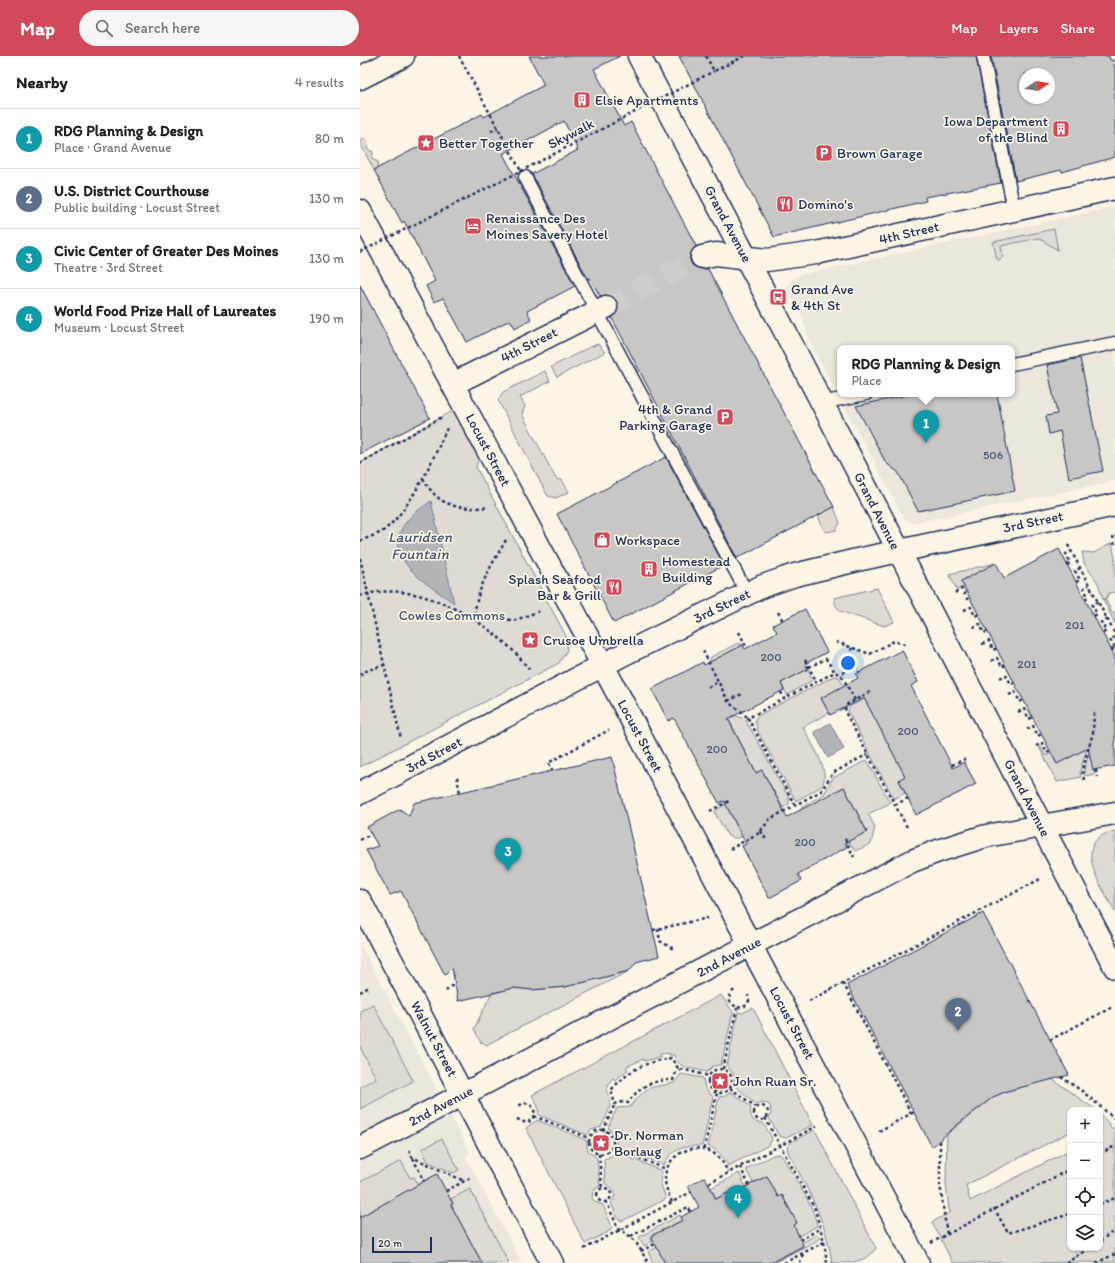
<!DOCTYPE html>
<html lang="en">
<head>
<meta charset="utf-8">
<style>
  body { margin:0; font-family:Itim,sans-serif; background:#f6f6f6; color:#222 }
  .controls { position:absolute; right:12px; bottom:12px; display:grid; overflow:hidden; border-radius:8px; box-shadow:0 1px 3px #0004 }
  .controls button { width:36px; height:36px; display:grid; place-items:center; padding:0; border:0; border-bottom:1px solid #e0e0e0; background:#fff; color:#222; font:20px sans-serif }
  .compass { position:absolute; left:659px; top:12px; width:36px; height:36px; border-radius:50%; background:#fff; box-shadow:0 1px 3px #0004; rotate:78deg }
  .scale { position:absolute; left:12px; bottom:10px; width:60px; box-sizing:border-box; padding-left:4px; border:2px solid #1b2f5e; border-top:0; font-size:11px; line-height:14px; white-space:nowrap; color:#1b2f5e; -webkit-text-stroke:3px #fcf5e5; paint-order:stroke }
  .you { position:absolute; left:488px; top:607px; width:14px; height:14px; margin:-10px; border:3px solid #fff; border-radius:50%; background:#1a73e8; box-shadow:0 0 0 6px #1a73e833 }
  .badge { display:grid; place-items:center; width:26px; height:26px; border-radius:50%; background:#d1495b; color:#fff; font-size:13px; font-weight:700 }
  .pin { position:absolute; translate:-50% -33px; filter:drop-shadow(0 1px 2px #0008) }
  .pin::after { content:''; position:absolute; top:21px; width:14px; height:12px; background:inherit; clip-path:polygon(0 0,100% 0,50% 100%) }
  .popup { position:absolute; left:477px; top:289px; width:178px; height:52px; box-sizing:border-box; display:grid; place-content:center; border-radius:8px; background:#fff; filter:drop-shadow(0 1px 3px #0005); font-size:13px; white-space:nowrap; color:#767676 }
  .popup b { font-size:15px; color:#222 }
  .popup::after { content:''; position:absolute; left:50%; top:100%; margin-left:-8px; border:8px solid transparent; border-top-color:#fff }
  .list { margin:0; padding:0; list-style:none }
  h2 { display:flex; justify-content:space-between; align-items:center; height:52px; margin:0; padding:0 16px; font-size:17px }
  h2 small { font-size:13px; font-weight:400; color:#767676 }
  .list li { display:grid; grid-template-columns:26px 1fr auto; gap:12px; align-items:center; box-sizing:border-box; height:60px; padding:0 16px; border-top:1px solid #e0e0e0 }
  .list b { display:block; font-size:15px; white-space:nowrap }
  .list p { margin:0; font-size:13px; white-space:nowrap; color:#767676 }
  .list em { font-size:13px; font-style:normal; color:#767676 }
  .icon { flex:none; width:22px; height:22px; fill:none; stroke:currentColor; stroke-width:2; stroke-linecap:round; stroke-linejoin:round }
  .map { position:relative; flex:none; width:755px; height:1207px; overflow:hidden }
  header { display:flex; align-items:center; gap:24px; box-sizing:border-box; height:56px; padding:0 20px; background:#d1495b; color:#fff }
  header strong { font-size:19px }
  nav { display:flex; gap:22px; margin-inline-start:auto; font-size:14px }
  .search { width:280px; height:36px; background:#f6f6f6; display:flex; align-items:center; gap:10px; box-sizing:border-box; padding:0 14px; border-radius:22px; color:#767676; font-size:15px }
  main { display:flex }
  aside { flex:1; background:#fff }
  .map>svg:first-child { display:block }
</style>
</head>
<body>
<header>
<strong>Map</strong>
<div class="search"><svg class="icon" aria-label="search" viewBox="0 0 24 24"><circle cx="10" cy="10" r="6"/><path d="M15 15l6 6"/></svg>Search here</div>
<nav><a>Map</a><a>Layers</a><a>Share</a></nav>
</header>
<main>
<aside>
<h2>Nearby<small>4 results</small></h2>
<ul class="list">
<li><span class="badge" style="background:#0f9aa8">1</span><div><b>RDG Planning &amp; Design</b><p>Place · Grand Avenue</p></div><em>80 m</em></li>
<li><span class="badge" style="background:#5c6f8a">2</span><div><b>U.S. District Courthouse</b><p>Public building · Locust Street</p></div><em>130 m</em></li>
<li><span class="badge" style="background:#0f9aa8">3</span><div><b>Civic Center of Greater Des Moines</b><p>Theatre · 3rd Street</p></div><em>130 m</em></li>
<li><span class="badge" style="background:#0f9aa8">4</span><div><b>World Food Prize Hall of Laureates</b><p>Museum · Locust Street</p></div><em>190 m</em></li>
</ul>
</aside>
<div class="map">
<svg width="755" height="1207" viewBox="0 0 755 1207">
  <rect width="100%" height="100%" fill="#fcf5e5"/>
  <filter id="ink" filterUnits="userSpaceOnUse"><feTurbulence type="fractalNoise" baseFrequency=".025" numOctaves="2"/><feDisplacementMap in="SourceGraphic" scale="8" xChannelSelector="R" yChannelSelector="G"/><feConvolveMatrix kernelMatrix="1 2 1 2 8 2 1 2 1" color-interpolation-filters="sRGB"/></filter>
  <g filter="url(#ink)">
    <path fill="#ece7dc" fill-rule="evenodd" d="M755,151V425L554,467L545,464L449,285L442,260L428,234L427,231L431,224L439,219ZM480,292H652V338H480Z
      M0,888L102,1081L110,1097L106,1101L162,1207H0Z"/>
    <path fill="#dfdbd4" stroke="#7d8599" d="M2,82L8,85L7,93L13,96L12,103L18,106L17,113L14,114L0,87Z
      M694,173L698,194L678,182L641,190L643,201L639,204L637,203L633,186Z
      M238,288L245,296L197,321L191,311L230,291Z
      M185,315L190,325L160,341L165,350L162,358L196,423L202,424L209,436L196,442L188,440L185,435L138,344L143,336Z
      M96,353L120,398L116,411L206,580L207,594L199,607L0,711V407Z
      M474,451L480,467L476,474L467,476L463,473L458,459Z
      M752,487L755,503V536L749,537L746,543H743L738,527L724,507L722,496L734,497Z
      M636,507L602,525L607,536L606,537L602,531L597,534L589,518Z
      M517,532L534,566L524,570L480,555L476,550L474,542Z
      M743,543L746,544L752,557H755V568Z
      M378,587L383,589L364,599L356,616L350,605L351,601Z
      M448,613L452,623L451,625L427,639L421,627Z
      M474,620L479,621L486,633L473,636L461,642L469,657L443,671C450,685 471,715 462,730L436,745L398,676L395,664L397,660Z
      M505,643L545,720L539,724L545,737L534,743L488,656L490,650Z
      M365,656L385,663L429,742V748L423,752L402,714L396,717Z
      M735,676L731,702L735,718L725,720L724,715Z
      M731,677L720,716L721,721L697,726L679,691L680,690L686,700L691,697L697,708Z
      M507,704L530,747L508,758L515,771L511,788L495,795L488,785L507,775L484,731L445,760L440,752L464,738L473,722Z
      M366,748L376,769L397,773C388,778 378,786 368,780L355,757L356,754Z
      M755,775V856C742,831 708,784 755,775Z
      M269,915L126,989L123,986L121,987L114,973L131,938L154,932L172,934L205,931Z
      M361,939L373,956L361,1009L353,1010L347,1016C334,1012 318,1014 314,999H309V997L300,998V1001L284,1005L283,1003L266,1011L268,1014L255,1024L253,1022L247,1029L249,1030L246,1035C256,1046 246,1060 241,1071L231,1074L227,1079L179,1059L178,1050L172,1039Z
      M13,948L53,1025L0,1053V1031L16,1022L0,991V955Z
      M393,952L453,1069L426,1082L419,1080L409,1062L411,1057L410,1049L403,1046L396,1048L375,1030L374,1019L367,1010L378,956L382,957Z
      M321,1018L343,1022L345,1032L353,1041L342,1090C326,1089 311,1093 304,1109L257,1090L255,1080L248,1072L257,1052L270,1051C289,1028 286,1033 314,1027Z
      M692,1023L736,1054H710V1076L606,1129L610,1145L710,1094V1192H740V1058L749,1068L751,1073L755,1071V1206L593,1207L572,1166L591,1156L589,1154L586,1127L587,1078L633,1041L647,1035Z
      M371,1036L391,1051C389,1061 393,1068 403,1067L412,1082L411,1086L407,1090L368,1110C363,1100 358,1094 348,1090L359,1041L365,1040Z
      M177,1064L226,1084L228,1095L237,1102L240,1130L233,1135L232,1142L235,1146L243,1149L252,1171L248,1176L225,1188L166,1072Z
      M455,1074L516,1192C507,1207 488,1207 472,1207C466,1163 448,1134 428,1096L427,1091L431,1086Z
      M82,1083L99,1114L94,1117L68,1106L62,1093Z
      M256,1096L302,1115L301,1128L306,1143L262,1165L258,1163L251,1147C258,1139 254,1132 245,1128L244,1103L251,1100Z
      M420,1098L424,1103C434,1122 454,1149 457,1170L439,1180L433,1170L437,1167L422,1139L418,1141L407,1120L393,1127L386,1113L413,1099Z
      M41,1105L50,1122L54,1121L58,1128L55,1130L56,1131L0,1161V1126Z
      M379,1117L386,1131L376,1136L374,1133L356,1143L351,1132Z
      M110,1133L149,1207H122L91,1149L93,1148L91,1143Z
      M320,1159L323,1164L291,1180L293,1185L284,1190L279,1181Z
      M457,1178L460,1181L458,1184L413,1207L443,1190L442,1187Z
      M297,1191L305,1207H293L288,1196Z"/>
    <path fill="#b2b4b8" stroke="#767f94" d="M71,445L94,547C69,529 17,501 47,465C53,457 63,451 71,445Z
      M470,667L484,693L468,702L454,676Z"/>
    <path fill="#c8c7c6" stroke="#1b2f5e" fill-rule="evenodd" d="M169,0H260L234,13L264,70L271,66L336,190L330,198V204L332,209L339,213H348L474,451L377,502L252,262L256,258L258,252L257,245L253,240L247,239L240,240L230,222L228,223L172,118L218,94L204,65L143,98L215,230L167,255L171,263L155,272L150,264L107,286L83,242L74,246L66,230L75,225L44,165L42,167L14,114L122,58L124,61L184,29Z
      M319,0H616L641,127L565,141L566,145L414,181Z
      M631,0H749L750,4H753L755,14V101L702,116L701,114L656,125ZM665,18H689V42H665Z
      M0,229L70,362L0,398Z
      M720,302L743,415L709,422L700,375L689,378L686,360L697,358L687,309Z
      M552,338H637L655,435L558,455L538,416L526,407L496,350Z
      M306,401L364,509L254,567L197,458Z
      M699,493L755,601V710L733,714L728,692L697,708L601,525L636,507L644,522Z
      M445,553L467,596L445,608L448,613L421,627L424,634L368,663L396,717L402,714L427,761L484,731L507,776L485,787L487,791L438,818L441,825L409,842L382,790L386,788L364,745L359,747L314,662L308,665L292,633L343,606L344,609L383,589L385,593L402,584L417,576L413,569Z
      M542,594L558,626L551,630L593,712L604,706L616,728L556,759L539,724L545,720L504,642L470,659L461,642L498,622L496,618Z
      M252,701L299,900L276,906L269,915L205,931L172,934L154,932L98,945L92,912L85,919L41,835L30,839L6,794L18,790L7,771L40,753L49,760L54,747Z
      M623,857L709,1019L647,1035L633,1041L597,1069L572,1091L487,929Z
      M77,1118L93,1148L91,1149L122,1207H0V1161Z
      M407,1120L418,1141L422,1139L437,1167L434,1169L443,1190L410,1207H305L291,1180L323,1164L321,1161L339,1151L328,1130L345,1121L356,1143L375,1133L376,1136Z"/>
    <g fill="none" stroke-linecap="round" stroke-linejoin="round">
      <path stroke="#cfcdca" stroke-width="22" stroke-dasharray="22 11" stroke-linecap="butt" d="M246,251L342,201"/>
      <g stroke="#1b2f5e" stroke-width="15">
        <path id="service" d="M623,0L654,154
          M165,121L387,537
          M652,308L755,287
          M461,347L506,338"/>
      </g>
      <g stroke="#1b2f5e" stroke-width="25">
        <path id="minor" d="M342,201L356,198L407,204L456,197L755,132
          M93,328L246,251"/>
      </g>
      <g stroke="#1b2f5e" stroke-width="25">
        <path id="tertiary" d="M0,22L43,0
          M0,845L192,1207"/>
      </g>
      <g stroke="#1b2f5e" stroke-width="25">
        <path id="secondary" d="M279,0L419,264L755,911
          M0,155L258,638L558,1207
          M0,737L266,597L403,530L435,519L497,504L755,449
          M0,1092L552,805L581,794L626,780L755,757"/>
      </g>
      <path stroke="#1b2f5e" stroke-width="2.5" stroke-dasharray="3 3" stroke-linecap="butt" d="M346,0L354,15L385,0
        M131,75L138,72
        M0,407L82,361
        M63,422C78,451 98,454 129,451
        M753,480L755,492
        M146,484C131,510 116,533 114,563L156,564L182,554
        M0,485C7,482 16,479 23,475C49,456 74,402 87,372
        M708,489L755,578
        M0,502L41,683
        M707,509L710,507L706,498L711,495
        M716,526L720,524L715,515L720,512
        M595,537L602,533L607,543L610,541
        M0,540C59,520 138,569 171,616
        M725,543L728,541L724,532L729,529
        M604,554L611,551L615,560L619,558
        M418,556L423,565
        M734,560L737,558L732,549L738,546
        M613,571L620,568L624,577L628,575
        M379,576L387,592
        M743,577L746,575L741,566L747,563
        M755,581L750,584L755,592
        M476,586L510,598L534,585L545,588
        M622,588L629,585L633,594L637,592
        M492,592L482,620L495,644
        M751,594L755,593
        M343,595L369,647L381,655L388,662
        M490,599L499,616
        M445,604L456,625
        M631,605L637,602L642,611L645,609
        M449,611L466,603L475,616
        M0,619L8,614L24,609
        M640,622L646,619L651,628L654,627
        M348,631L358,626
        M421,636L424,643
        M510,636L486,649L485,656L548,773
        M649,639L655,636L660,646L663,644
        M368,645L384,637
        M658,656L664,653L669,663L672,661
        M667,673L673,670L678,680L681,678
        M676,690L682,687L687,697L690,695
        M592,709L605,703
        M736,714L737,721
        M193,715L188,707L249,674
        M97,721L100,737
        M724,724L722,715L733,677L734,656
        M435,749L388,662L475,616L482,620
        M535,749L548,742
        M350,755L369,745
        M401,775L407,785
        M485,783L494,801
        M0,784L11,778
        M370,793L399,777L410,763L461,735L473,717L508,698
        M298,873L300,885L315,894
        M293,874L348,862
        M483,927L551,1057
        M374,934L370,939L369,945L377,952L385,950L389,945L388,939
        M86,935L95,927
        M0,936L9,931
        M449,945L682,822
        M690,984L752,951
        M348 1025a12 12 0 1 1 24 0a12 12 0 1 1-24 0Z
        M321,1013L315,1018L313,1024C293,1024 279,1030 268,1047L263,1046L255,1048L251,1034C271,1013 282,1007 311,1002L318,1012L349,1020
        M363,1013L377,952
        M701,1021L722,1035L755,1063
        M370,1032L396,1051
        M394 1057a7 7 0 1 1 14 0a7 7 0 1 1-14 0Z
        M174,1060L229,1082
        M405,1062L455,1153L464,1186L424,1207
        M157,1063L166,1067C178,1063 177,1048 164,1047L158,1050
        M229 1086a12 12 0 1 1 24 0a12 12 0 1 1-24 0Z
        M243,1075L255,1048
        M519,1075L554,1056
        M580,1085V1128L587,1179
        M251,1091L306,1113
        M344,1093L357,1037
        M49,1094L52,1101L104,1125
        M239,1098L242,1132
        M740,1098L755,1090
        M53,1102L64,1125
        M380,1111L389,1129
        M349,1127L457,1070
        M237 1139a7 7 0 1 1 14 0a7 7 0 1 1-14 0Z
        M86,1135L110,1122
        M246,1145L259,1174C275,1180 280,1193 288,1207
        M312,1146C309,1139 305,1131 305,1123C305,1098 336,1083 356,1099C362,1103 365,1110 368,1117
        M740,1148L755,1142
        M634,1152L648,1177L710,1158
        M271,1180L328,1151L331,1156
        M440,1184L461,1172
        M740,1185L755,1174
        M464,1186L467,1207
        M571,1187L710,1113
        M224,1193L331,1136
        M281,1195L295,1188
        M440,1207L443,1198
        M706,1207L729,1192
        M736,1207L755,1198"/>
      <use href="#service" stroke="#fcf5e5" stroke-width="12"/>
      <use href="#minor" stroke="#fcf5e5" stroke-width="22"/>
      <use href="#tertiary" stroke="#fcf5e5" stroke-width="22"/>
      <use href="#secondary" stroke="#fcf5e5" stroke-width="22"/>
      <path stroke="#1b2f5e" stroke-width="2.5" stroke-dasharray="3 3" stroke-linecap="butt" d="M99,0L161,115
        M0,196L161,115L354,15"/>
    </g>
  </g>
  <defs>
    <g id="building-square" transform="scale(0.9)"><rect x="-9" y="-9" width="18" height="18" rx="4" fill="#d1495b" stroke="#fcf5e5"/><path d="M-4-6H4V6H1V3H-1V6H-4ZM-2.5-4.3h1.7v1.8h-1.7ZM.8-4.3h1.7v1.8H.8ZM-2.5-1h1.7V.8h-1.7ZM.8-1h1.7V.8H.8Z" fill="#fff"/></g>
    <g id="sight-square" transform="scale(0.9)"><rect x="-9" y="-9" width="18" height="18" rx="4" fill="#d1495b" stroke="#fcf5e5"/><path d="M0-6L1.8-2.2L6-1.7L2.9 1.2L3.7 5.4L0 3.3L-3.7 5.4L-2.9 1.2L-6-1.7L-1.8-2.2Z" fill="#fff"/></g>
    <g id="parking-square" transform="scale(0.9)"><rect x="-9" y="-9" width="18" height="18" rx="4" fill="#d1495b" stroke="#fcf5e5"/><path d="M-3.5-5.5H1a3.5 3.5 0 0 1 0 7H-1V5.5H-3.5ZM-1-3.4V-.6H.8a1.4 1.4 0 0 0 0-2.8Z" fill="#fff"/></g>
    <g id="restaurant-square" transform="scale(0.9)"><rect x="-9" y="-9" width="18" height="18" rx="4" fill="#d1495b" stroke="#fcf5e5"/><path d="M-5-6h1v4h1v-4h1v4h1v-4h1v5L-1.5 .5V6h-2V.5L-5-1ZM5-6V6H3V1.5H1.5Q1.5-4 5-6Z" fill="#fff"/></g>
    <g id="hotel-square" transform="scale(0.9)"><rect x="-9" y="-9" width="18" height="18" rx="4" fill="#d1495b" stroke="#fcf5e5"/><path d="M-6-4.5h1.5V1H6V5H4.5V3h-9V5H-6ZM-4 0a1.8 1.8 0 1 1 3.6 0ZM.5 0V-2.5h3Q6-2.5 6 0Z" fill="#fff"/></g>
    <g id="bus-square" transform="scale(0.9)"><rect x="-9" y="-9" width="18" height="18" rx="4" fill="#d1495b" stroke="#fcf5e5"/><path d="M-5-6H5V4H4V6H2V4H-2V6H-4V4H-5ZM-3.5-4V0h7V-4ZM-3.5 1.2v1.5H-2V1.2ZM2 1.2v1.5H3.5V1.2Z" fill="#fff"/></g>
    <g id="shop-square" transform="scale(0.9)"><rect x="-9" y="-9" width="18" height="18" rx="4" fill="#d1495b" stroke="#fcf5e5"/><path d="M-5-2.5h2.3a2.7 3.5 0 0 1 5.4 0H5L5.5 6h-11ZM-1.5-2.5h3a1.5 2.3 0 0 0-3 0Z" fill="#fff"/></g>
  </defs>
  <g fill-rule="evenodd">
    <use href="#building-square" x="222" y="44"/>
    <use href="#building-square" x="701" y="73"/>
    <use href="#sight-square" x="66" y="87"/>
    <use href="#parking-square" x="464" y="97"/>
    <use href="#restaurant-square" x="425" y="148"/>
    <use href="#hotel-square" x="113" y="170"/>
    <use href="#bus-square" x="418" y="241"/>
    <use href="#parking-square" x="365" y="361"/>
    <use href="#shop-square" x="242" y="484"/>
    <use href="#building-square" x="289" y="513"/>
    <use href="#restaurant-square" x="254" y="531"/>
    <use href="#sight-square" x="170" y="584"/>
    <use href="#sight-square" x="360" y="1025"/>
    <use href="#sight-square" x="241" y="1087"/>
  </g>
  <g text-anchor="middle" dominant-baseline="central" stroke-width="3.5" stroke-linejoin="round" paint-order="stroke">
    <g font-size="12" fill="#465578">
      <text x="633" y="399">506</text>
      <text x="715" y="569">201</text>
      <text x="411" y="601">200</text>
      <text x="667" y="608">201</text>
      <text x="548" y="675">200</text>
      <text x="357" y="693">200</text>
      <text x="445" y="786">200</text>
    </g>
    <g font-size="14" fill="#1b2f5e" stroke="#fcf5e5" text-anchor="start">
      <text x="235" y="44">Elsie Apartments</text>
      <text x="688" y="65" text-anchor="end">Iowa Department<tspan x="688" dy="16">of the Blind</tspan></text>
      <text x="79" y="87">Better Together</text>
      <text x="477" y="97">Brown Garage</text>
      <text x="438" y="148">Domino's</text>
      <text x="126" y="162">Renaissance Des<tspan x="126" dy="16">Moines Savery Hotel</tspan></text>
      <text x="431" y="233">Grand Ave<tspan x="431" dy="16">&amp; 4th St</tspan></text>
      <text x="352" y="353" text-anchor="end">4th &amp; Grand<tspan x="352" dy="16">Parking Garage</tspan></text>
      <text x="255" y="484">Workspace</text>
      <text x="302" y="505">Homestead<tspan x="302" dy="16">Building</tspan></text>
      <text x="241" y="523" text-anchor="end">Splash Seafood<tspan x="241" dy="16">Bar &amp; Grill</tspan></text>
      <text x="183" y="584">Crusoe Umbrella</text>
      <text x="373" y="1025">John Ruan Sr.</text>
      <text x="254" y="1079">Dr. Norman<tspan x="254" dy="16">Borlaug</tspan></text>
    </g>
    <g font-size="14" fill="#1b2f5e" stroke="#fcf5e5">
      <text transform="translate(211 78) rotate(-27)">Skywalk</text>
      <text transform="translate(368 168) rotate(62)">Grand Avenue</text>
      <text transform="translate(549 177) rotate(-13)">4th Street</text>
      <text transform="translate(169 289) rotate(-27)">4th Street</text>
      <text transform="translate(128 394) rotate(62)">Locust Street</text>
      <text transform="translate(517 455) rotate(63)">Grand Avenue</text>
      <text transform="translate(673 466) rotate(-12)">3rd Street</text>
      <text transform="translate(362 550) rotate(-26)">3rd Street</text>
      <text transform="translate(280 680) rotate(62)">Locust Street</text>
      <text transform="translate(74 699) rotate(-28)">3rd Street</text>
      <text transform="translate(667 742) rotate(63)">Grand Avenue</text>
      <text transform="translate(369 901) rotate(-28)">2nd Avenue</text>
      <text transform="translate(432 967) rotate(62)">Locust Street</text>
      <text transform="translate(74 983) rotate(62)">Walnut Street</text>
      <text transform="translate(81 1050) rotate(-28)">2nd Avenue</text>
    </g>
    <g font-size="14" fill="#425176" stroke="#fcf5e5">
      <text x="92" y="559">Cowles Commons</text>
    </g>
    <g font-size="15" font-style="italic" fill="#485779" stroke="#fcf5e5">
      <text x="60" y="481">Lauridsen<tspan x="60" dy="17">Fountain</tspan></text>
    </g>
  </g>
</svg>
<div class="controls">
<button>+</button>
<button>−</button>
<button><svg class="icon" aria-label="locate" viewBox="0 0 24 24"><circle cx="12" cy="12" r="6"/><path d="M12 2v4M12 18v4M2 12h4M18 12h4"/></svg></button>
<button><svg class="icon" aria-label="layers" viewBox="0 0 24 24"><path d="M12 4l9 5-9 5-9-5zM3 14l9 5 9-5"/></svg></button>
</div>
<svg class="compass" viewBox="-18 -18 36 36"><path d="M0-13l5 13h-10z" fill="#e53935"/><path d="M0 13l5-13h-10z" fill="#767676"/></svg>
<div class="scale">20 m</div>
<div class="you"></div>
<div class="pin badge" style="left:566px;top:387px;background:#0f9aa8">1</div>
<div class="popup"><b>RDG Planning &amp; Design</b>Place</div>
<div class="pin badge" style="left:598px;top:975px;background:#5c6f8a">2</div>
<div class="pin badge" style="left:148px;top:815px;background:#0f9aa8">3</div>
<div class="pin badge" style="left:378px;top:1162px;background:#0f9aa8">4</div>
</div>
</main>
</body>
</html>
